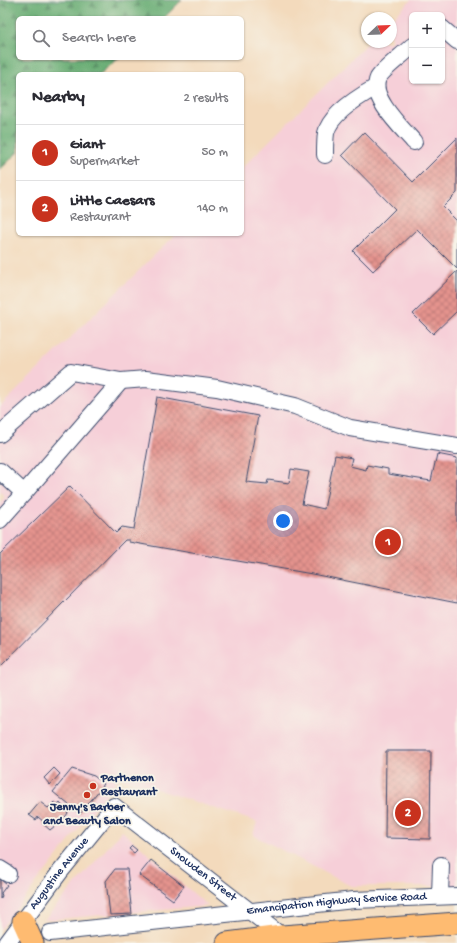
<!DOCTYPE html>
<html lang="en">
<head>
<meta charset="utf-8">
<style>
  body { margin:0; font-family:"Gochi Hand",sans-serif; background:#f2f2f3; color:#2b2b33 }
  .controls { position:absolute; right:12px; top:12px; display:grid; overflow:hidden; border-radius:6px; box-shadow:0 1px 3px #0004 }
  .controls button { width:36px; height:36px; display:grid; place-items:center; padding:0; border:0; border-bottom:1px solid #e1e1e2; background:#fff; color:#2b2b33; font:20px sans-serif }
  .compass { position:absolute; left:361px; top:12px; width:36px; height:36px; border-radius:50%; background:#fff; box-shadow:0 1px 3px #0004; rotate:67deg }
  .you { position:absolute; left:283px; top:521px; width:14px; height:14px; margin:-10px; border:3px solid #fff; border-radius:50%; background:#1a73e8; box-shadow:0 0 0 6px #1a73e833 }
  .badge { display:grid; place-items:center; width:26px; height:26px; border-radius:50%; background:#c8321e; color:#fff; font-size:13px; font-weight:700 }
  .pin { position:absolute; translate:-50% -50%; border:2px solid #fff; box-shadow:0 1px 4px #0006 }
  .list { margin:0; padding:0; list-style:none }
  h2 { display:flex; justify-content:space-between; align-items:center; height:52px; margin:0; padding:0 16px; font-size:17px }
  h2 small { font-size:13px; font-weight:400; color:#7c7c81 }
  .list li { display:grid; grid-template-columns:26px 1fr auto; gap:12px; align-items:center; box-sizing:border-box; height:56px; padding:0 16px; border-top:1px solid #e1e1e2 }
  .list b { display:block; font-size:15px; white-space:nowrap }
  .list p { margin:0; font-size:13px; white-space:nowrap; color:#7c7c81 }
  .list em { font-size:13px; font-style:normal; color:#7c7c81 }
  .icon { flex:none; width:22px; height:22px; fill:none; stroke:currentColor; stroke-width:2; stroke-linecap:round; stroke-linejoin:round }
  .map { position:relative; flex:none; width:457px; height:943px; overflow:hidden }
  .search { position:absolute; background:#fff; box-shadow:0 1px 3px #0004; left:16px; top:16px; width:228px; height:44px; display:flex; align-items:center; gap:10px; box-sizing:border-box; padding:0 14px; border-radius:6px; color:#7c7c81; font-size:15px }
  .panel { position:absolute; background:#fff; box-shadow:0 1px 3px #0004; left:16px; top:72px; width:228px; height:164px; border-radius:6px }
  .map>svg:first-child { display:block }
</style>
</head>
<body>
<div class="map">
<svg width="457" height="943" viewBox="0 0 457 943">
  <defs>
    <pattern id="forest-firs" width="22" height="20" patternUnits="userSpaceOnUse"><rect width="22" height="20" fill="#65ab71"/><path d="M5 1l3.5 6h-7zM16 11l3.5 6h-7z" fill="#528c60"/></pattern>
    <pattern id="building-cross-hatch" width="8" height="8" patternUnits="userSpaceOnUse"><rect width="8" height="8" fill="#e4938d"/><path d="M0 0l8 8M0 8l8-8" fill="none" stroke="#b87876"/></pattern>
  </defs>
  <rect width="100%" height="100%" fill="#f7f3e8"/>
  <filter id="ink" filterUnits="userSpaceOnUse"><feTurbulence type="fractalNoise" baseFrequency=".025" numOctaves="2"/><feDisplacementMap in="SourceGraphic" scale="8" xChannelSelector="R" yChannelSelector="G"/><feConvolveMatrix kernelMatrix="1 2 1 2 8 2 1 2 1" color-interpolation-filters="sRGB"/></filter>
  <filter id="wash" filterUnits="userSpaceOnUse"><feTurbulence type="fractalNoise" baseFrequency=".012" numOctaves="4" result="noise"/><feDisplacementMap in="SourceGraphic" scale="16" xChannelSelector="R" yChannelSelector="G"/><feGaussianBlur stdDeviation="0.9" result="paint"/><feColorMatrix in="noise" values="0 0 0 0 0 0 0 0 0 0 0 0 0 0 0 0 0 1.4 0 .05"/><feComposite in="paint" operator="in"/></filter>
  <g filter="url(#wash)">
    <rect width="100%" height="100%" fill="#f3dabc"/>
    <path fill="#f6cfd8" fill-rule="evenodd" d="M411,0H457V886H351L253,835L257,822L119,777L0,930V502L5,497L0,491V407L176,234H242V168L369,42H391V20ZM412,15H442V81H412Z
      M122,831L208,906L44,920Z"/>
    <path fill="url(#forest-firs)" stroke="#406d68" d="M0,0H182L164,18H18V58H119L100,74H18V152L0,170Z"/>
    <g id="blocks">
      <path fill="url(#building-cross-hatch)" d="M364,132L413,182L457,138V193L443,207L457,221V269L417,229L373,271L353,251L395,209L342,155Z
        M457,271V311L433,334L413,314Z
        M157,397L258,416L246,482L267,484L268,480L289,483L291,469L309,472L302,504L324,509L335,455L352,458L350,466L366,470L367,465L388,469V474L431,481L437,454L457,458V603L312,574L129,542V540H125L0,667V554L70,486L116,533L122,527L134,529Z
        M386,751H431L430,839L385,838Z
        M54,768L60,774L50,785L44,778Z
        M72,769L94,776L104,784L80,814L53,792Z
        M40,802L48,808L54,802L58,805L60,803L68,813L61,823L60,822L50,830L42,823L44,822L38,817L36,820L29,815Z
        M132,846L137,850L134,853L129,849Z
        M151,860L184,886L173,900L139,875Z
        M115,869H127L132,914L110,915L106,881Z
        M0,879L7,885L1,893L2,896L0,899Z"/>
    </g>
  </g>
  <g filter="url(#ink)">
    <use href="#blocks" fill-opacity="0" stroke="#3b496c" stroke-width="1"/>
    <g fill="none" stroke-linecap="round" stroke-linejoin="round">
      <g stroke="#3b496c" stroke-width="18">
        <g id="minor">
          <path d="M442,28L457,41"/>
          <path d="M412,46C403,55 384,68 378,78C369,97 402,128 414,142"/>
          <path d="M325,155C325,148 325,140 326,133C330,114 360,96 376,87"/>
          <path d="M121,381L146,379L217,388L295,406L350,428L457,446"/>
          <path d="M0,434L71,372L121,381L24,493"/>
          <path d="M0,471L24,493L0,520"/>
          <path d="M0,869L8,874"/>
          <path d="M440,896L441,865"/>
          <path id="s1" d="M50,933L354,900L457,896"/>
          <path id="s2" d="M7,943L60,872L114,806L287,940"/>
        </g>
      </g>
      <g stroke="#3b496c" stroke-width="23">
        <path id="major" d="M23,921L33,943
          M227,943L282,936L457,923"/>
      </g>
      <use href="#minor" stroke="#fff" stroke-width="16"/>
      <use href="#major" stroke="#febb71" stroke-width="21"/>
    </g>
  </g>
  <g fill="#c8321e" stroke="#f7f3e8" stroke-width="1.5">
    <circle cx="93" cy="786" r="4"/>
    <circle cx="87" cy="795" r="4"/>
  </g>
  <g text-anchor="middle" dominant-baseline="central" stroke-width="3.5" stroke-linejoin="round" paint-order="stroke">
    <g font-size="12" font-weight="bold" fill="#1b2f5e" stroke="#f7f3e8" text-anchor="start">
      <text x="101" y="779">Parthenon<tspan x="101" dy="14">Restaurant</tspan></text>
      <text x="87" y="808" text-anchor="middle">Jenny's Barber<tspan x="87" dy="14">and Beauty Salon</tspan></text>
    </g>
    <g font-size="12" fill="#1b2f5e" stroke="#f7f3e8">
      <text stroke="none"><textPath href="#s2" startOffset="87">Augustine Avenue</textPath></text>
      <text stroke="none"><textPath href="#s2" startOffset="286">Snowden Street</textPath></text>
      <text stroke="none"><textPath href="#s1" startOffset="288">Emancipation Highway Service Road</textPath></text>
    </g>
  </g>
</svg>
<div class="controls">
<button>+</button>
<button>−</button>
</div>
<svg class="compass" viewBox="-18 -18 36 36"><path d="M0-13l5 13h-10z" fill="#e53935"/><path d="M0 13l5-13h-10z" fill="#7c7c81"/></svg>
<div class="you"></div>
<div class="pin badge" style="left:388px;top:542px">1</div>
<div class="pin badge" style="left:408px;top:813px">2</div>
<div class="search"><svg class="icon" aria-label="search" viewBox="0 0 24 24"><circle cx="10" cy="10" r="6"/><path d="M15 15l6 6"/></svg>Search here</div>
<section class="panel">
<h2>Nearby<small>2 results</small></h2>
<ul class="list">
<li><span class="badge">1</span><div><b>Giant</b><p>Supermarket</p></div><em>50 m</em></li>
<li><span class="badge">2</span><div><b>Little Caesars</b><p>Restaurant</p></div><em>140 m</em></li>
</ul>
</section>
</div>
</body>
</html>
